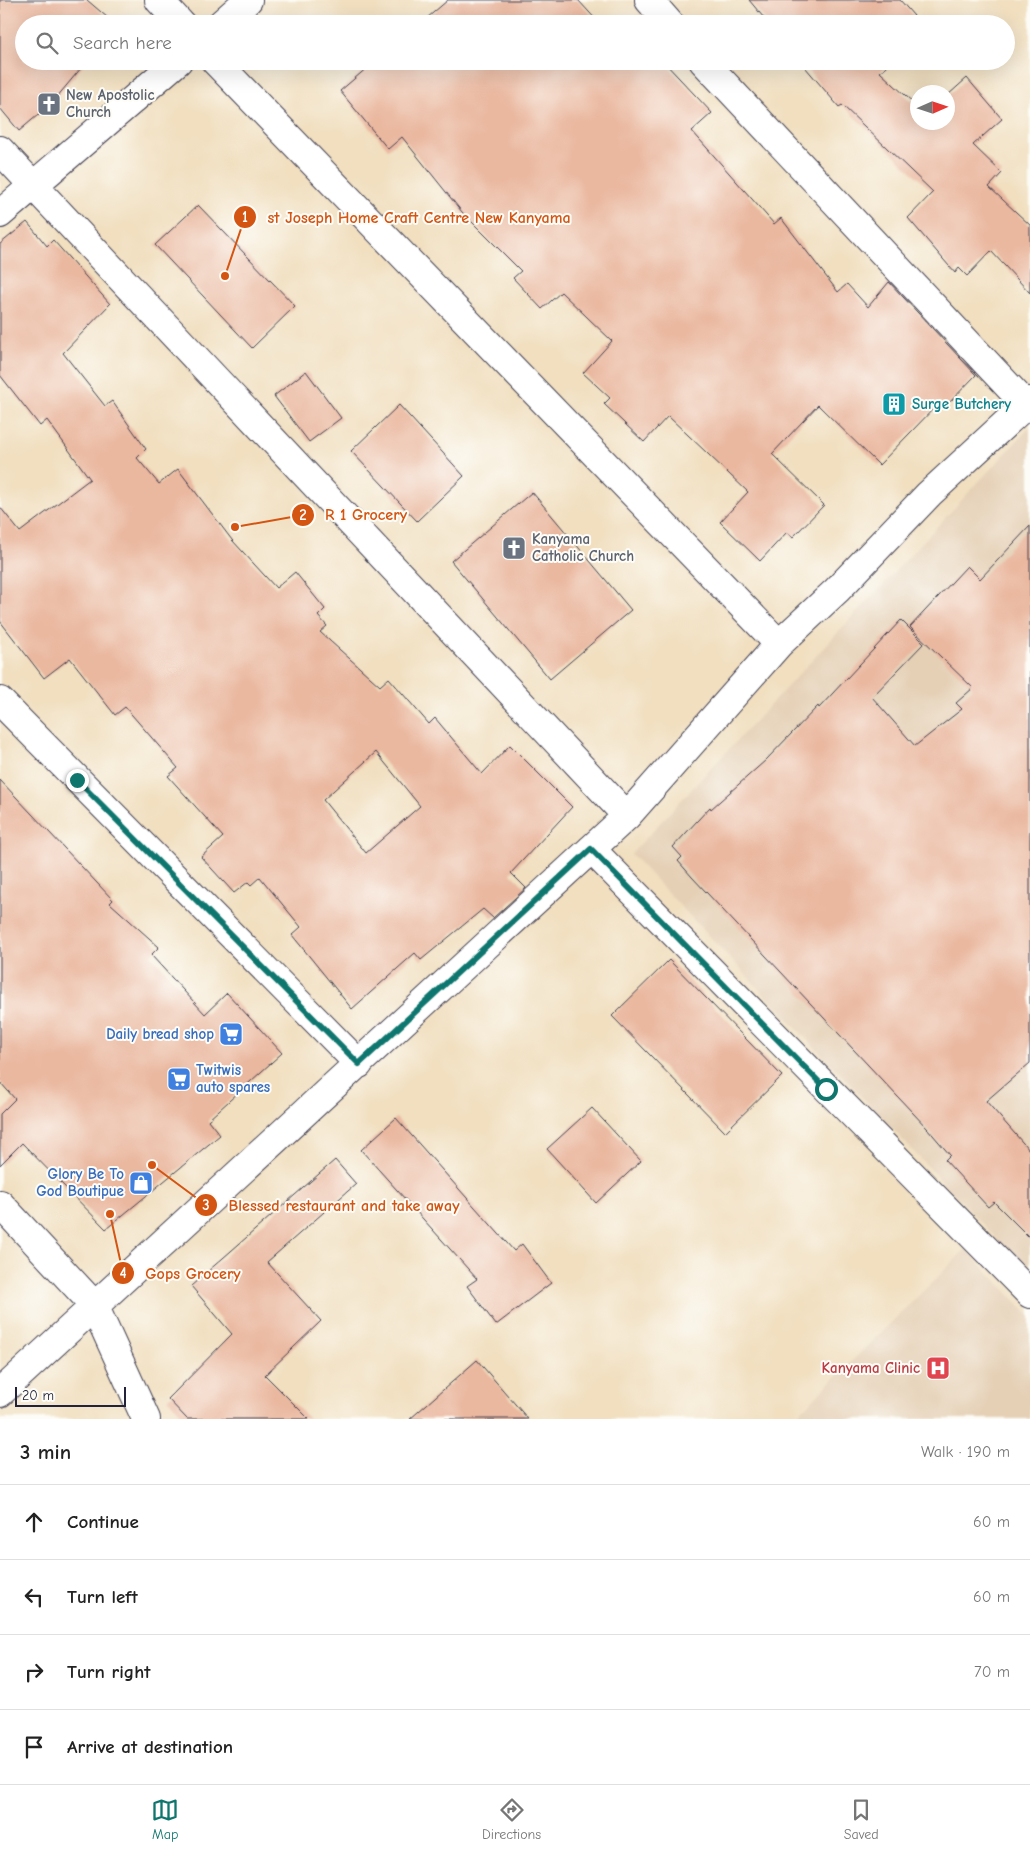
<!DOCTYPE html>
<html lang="en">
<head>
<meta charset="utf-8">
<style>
  body { margin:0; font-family:"Comic Neue",sans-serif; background:#f2f2f2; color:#222 }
  .compass { position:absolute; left:910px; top:85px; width:45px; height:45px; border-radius:50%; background:#fff; box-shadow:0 5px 20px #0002; rotate:87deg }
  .scale { position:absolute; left:15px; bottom:12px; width:111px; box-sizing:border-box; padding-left:5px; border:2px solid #22223b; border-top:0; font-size:14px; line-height:18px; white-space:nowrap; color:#22223b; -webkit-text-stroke:4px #fdfcf7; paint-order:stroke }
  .stop { position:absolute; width:15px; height:15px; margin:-11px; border:4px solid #0f766e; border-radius:50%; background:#fff }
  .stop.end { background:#0f766e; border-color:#fff; box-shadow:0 1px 5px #0008 }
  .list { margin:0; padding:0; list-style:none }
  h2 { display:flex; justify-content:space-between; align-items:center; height:65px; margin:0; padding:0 20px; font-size:21px }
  h2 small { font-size:16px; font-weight:400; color:#767676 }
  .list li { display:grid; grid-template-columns:32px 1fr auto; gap:15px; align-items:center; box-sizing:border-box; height:75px; padding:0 20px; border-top:1px solid #e0e0e0 }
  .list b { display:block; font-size:19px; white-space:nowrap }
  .list em { font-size:16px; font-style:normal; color:#767676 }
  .icon { flex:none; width:28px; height:28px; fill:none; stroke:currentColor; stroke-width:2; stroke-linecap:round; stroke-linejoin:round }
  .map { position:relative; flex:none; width:1030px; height:1419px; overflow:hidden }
  .search { position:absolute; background:#fff; box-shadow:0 5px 20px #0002; left:15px; right:15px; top:15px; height:55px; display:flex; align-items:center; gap:12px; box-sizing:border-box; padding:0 18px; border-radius:28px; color:#767676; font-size:19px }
  .sheet { height:365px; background:#fff }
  nav { display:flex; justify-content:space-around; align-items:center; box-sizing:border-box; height:70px; border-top:1px solid #e0e0e0; background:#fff; font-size:14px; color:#767676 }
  nav a { display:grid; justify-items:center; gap:2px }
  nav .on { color:#0f766e }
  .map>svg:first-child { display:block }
</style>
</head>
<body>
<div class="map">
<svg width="1030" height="1419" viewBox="0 0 1030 1419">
  <rect width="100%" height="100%" fill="#fdfcf7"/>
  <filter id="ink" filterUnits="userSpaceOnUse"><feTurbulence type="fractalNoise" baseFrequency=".02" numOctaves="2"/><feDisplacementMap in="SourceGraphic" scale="10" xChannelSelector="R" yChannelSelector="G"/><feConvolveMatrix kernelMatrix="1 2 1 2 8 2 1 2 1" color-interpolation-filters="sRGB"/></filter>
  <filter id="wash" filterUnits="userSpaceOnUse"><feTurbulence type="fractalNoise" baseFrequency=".0096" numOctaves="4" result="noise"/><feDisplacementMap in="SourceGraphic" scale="20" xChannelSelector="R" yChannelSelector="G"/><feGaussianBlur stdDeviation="1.12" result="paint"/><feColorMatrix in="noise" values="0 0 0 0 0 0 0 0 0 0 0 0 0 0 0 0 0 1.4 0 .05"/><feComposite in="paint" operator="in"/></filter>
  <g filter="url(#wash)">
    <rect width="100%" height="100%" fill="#f1dfc0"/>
    <path fill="#e5d0b6" d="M1030,427V1274L631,854Z
      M966,1249L1030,1316V1419H793Z"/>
    <g id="blocks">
      <path fill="#eab79f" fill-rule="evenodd" d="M0,0H87L115,24H24V61H87L51,104L19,131L0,108Z
        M448,0H578L600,24H420Z
        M749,0H900L921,24H769Z
        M375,61H663L712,113L692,131L774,224L781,218L838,292L847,284L868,307L889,282L976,375L945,407L940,402L879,465L818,405L772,454L824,505L793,537L787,532L760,561L720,522L748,492L668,416L644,442L604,404L610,398L583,373L612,341L561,292L542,309L513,278L521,271L462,212L402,137L388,149L340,91Z
        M800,61H893L880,72L918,107V122H948V95L967,78L1002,119L973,145L1002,173L989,187L1030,225V293L991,251L967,276L959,268L955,273L908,218L933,192L842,105L839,107Z
        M198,205L295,306L252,348L155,245Z
        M27,222L47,246L53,240L110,304L63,353L105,406L112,401L146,449L137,458L159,484L178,469L232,540L276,588L295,572L325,609L318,616L327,626L320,632L380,686L389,678L429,724L435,718L482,774L510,745L572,807L511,873L526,888L493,918L483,909L421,960L415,953L352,1009L292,935L301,927L260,877L251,885L248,882L234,893L201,857L223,837L168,776L178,768L125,707L115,715L70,658L44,678L0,621V507L20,532L90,479L47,420L40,426L0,375V244ZM376,752L420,806L366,853L323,800Z
        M306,371L341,418L309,442L274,396Z
        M399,405L464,476L417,521L351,451Z
        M532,492L631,610L550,679L451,561Z
        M1030,526V1063L986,1101L1030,1151V1238L994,1202L988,1207L955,1171L945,1160L950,1155L927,1128L692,877L678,861L682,857L673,847L710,807L711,809L766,760L818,706L819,708L901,620L924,643L872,697L915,746L962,709L956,703L973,688L910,627L967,566L980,579Z
        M0,780L113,900L110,903L159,947L151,955L205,1014L227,993L282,1053L208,1120L220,1135L106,1229L22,1143L0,1165V1114L15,1099L0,1082Z
        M669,960L782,1076L725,1132L612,1016Z
        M592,1108L641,1161L596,1203L547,1149Z
        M396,1118L514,1251L522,1244L551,1283L496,1325L467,1286L477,1279L361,1150Z
        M335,1160L356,1184L267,1262L321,1321L265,1375L309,1419H187L168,1399L232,1334L191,1286Z
        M477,1360L528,1419H410Z"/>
    </g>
  </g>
  <g filter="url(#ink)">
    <use href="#blocks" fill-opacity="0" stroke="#413e4f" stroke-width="1"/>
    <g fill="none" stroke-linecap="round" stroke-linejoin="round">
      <g stroke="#413e4f" stroke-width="30">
        <path id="street" d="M159,0L181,24
          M649,0L670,24
          M221,24L248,0
          M215,61L779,644
          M703,61L1026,405
          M0,150L627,816
          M0,214L178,61
          M0,701L359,1064
          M591,849L1030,1294
          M0,1204L94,1305L146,1419
          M0,1393L627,816L779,644L837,590L929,494L1030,401"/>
      </g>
      <use href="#street" stroke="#fff" stroke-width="28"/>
    </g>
  </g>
  <g fill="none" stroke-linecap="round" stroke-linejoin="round" filter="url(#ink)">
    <path stroke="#0f766e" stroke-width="6" d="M77,780L359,1064L591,849L826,1089"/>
  </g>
  <defs>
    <g id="church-square" transform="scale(1.25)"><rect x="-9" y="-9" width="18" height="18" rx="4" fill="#6b7280" stroke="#fdfcf7"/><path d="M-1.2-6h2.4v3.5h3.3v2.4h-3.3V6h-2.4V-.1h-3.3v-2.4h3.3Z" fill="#fff"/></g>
    <g id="building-square" transform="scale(1.25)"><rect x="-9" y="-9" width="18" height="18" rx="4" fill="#0f9aa8" stroke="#fdfcf7"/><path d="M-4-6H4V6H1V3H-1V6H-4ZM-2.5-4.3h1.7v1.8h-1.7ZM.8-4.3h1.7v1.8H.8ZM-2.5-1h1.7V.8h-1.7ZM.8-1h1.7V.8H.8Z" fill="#fff"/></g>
    <g id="supermarket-square" transform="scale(1.25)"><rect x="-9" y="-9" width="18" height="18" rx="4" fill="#3f7fe0" stroke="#fdfcf7"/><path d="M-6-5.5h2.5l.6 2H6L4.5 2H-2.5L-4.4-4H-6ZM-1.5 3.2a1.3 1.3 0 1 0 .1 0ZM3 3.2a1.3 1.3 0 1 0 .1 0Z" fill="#fff"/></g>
    <g id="shop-square" transform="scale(1.25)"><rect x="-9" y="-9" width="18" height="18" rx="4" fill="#3f7fe0" stroke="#fdfcf7"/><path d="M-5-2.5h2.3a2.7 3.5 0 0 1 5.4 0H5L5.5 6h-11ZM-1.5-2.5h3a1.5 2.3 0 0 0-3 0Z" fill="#fff"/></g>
    <g id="hospital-square" transform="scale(1.25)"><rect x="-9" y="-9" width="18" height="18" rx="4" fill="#e0444e" stroke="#fdfcf7"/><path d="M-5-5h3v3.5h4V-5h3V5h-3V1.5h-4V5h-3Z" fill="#fff"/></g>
  </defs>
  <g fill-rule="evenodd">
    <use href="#church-square" x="49" y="104"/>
    <use href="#building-square" x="894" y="404"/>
    <use href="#church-square" x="514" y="548"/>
    <use href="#supermarket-square" x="231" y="1034"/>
    <use href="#supermarket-square" x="179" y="1079"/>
    <use href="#shop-square" x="141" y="1183"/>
    <use href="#hospital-square" x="938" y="1368"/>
  </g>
  <g text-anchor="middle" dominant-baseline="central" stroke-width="4" stroke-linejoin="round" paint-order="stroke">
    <g font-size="15" font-weight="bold" fill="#5b616d" stroke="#fdfcf7" text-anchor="start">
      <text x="66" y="95">New Apostolic<tspan x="66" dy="17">Church</tspan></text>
      <text x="532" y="539">Kanyama<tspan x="532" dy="17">Catholic Church</tspan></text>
    </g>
    <g font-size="15" font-weight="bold" fill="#0d838f" stroke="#fdfcf7" text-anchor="start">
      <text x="912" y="404">Surge Butchery</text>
    </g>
    <g font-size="15" font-weight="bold" fill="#366cbe" stroke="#fdfcf7" text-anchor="end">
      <text x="214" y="1034">Daily bread shop</text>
      <text x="196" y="1070" text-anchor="start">Twitwis<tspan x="196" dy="17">auto spares</tspan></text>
      <text x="124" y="1174">Glory Be To<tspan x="124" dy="17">God Boutipue</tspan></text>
    </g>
    <g font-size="15" font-weight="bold" fill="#be3a42" stroke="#fdfcf7" text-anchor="end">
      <text x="920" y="1368">Kanyama Clinic</text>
    </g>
  </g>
  <path fill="none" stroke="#d45411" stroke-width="2" d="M225 276L245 217M235 527L303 515M152 1165L206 1205M110 1214L123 1273"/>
  <g fill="#d45411" stroke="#fdfcf7" stroke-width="2">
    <circle cx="225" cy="276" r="5"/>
    <circle cx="235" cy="527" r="5"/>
    <circle cx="152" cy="1165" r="5"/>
    <circle cx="110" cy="1214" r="5"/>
    <circle cx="245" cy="217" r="12"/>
    <circle cx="303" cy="515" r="12"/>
    <circle cx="206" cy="1205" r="12"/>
    <circle cx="123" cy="1273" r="12"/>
  </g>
  <g font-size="15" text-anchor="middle" font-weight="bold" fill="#fff">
    <text x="245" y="222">1</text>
    <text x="303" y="520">2</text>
    <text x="206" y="1210">3</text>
    <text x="123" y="1278">4</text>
  </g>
  <g font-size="16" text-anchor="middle" font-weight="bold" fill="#d45411" stroke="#fdfcf7" stroke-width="4" stroke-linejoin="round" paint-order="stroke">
    <text x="419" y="223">st Joseph Home Craft Centre New Kanyama</text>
    <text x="366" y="520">R 1 Grocery</text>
    <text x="344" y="1211">Blessed restaurant and take away</text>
    <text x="193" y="1279">Gops Grocery</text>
  </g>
</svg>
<svg class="compass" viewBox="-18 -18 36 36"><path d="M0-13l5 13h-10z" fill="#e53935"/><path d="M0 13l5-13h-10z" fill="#767676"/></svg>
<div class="scale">20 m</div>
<div class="stop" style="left:826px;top:1089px"></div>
<div class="stop end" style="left:77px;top:780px"></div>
<div class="search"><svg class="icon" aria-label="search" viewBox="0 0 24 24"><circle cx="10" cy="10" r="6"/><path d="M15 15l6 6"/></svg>Search here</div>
</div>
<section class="sheet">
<h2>3 min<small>Walk · 190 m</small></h2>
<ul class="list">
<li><svg class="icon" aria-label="ahead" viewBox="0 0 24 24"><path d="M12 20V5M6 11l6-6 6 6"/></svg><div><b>Continue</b></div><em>60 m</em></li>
<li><svg class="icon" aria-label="left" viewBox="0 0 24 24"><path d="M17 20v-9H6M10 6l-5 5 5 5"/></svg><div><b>Turn left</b></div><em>60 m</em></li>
<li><svg class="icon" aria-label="right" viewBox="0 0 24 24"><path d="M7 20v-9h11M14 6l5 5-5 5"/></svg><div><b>Turn right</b></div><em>70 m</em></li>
<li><svg class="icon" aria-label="arrive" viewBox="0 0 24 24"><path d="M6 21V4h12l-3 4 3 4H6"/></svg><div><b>Arrive at destination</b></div></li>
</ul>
</section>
<nav>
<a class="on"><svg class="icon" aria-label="map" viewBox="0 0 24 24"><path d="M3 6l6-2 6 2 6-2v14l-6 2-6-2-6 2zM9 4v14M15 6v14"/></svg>Map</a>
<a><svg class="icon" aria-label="directions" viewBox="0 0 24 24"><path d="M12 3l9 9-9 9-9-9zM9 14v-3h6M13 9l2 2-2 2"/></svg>Directions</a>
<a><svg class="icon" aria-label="saved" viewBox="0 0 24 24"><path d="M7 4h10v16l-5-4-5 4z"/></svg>Saved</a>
</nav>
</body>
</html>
